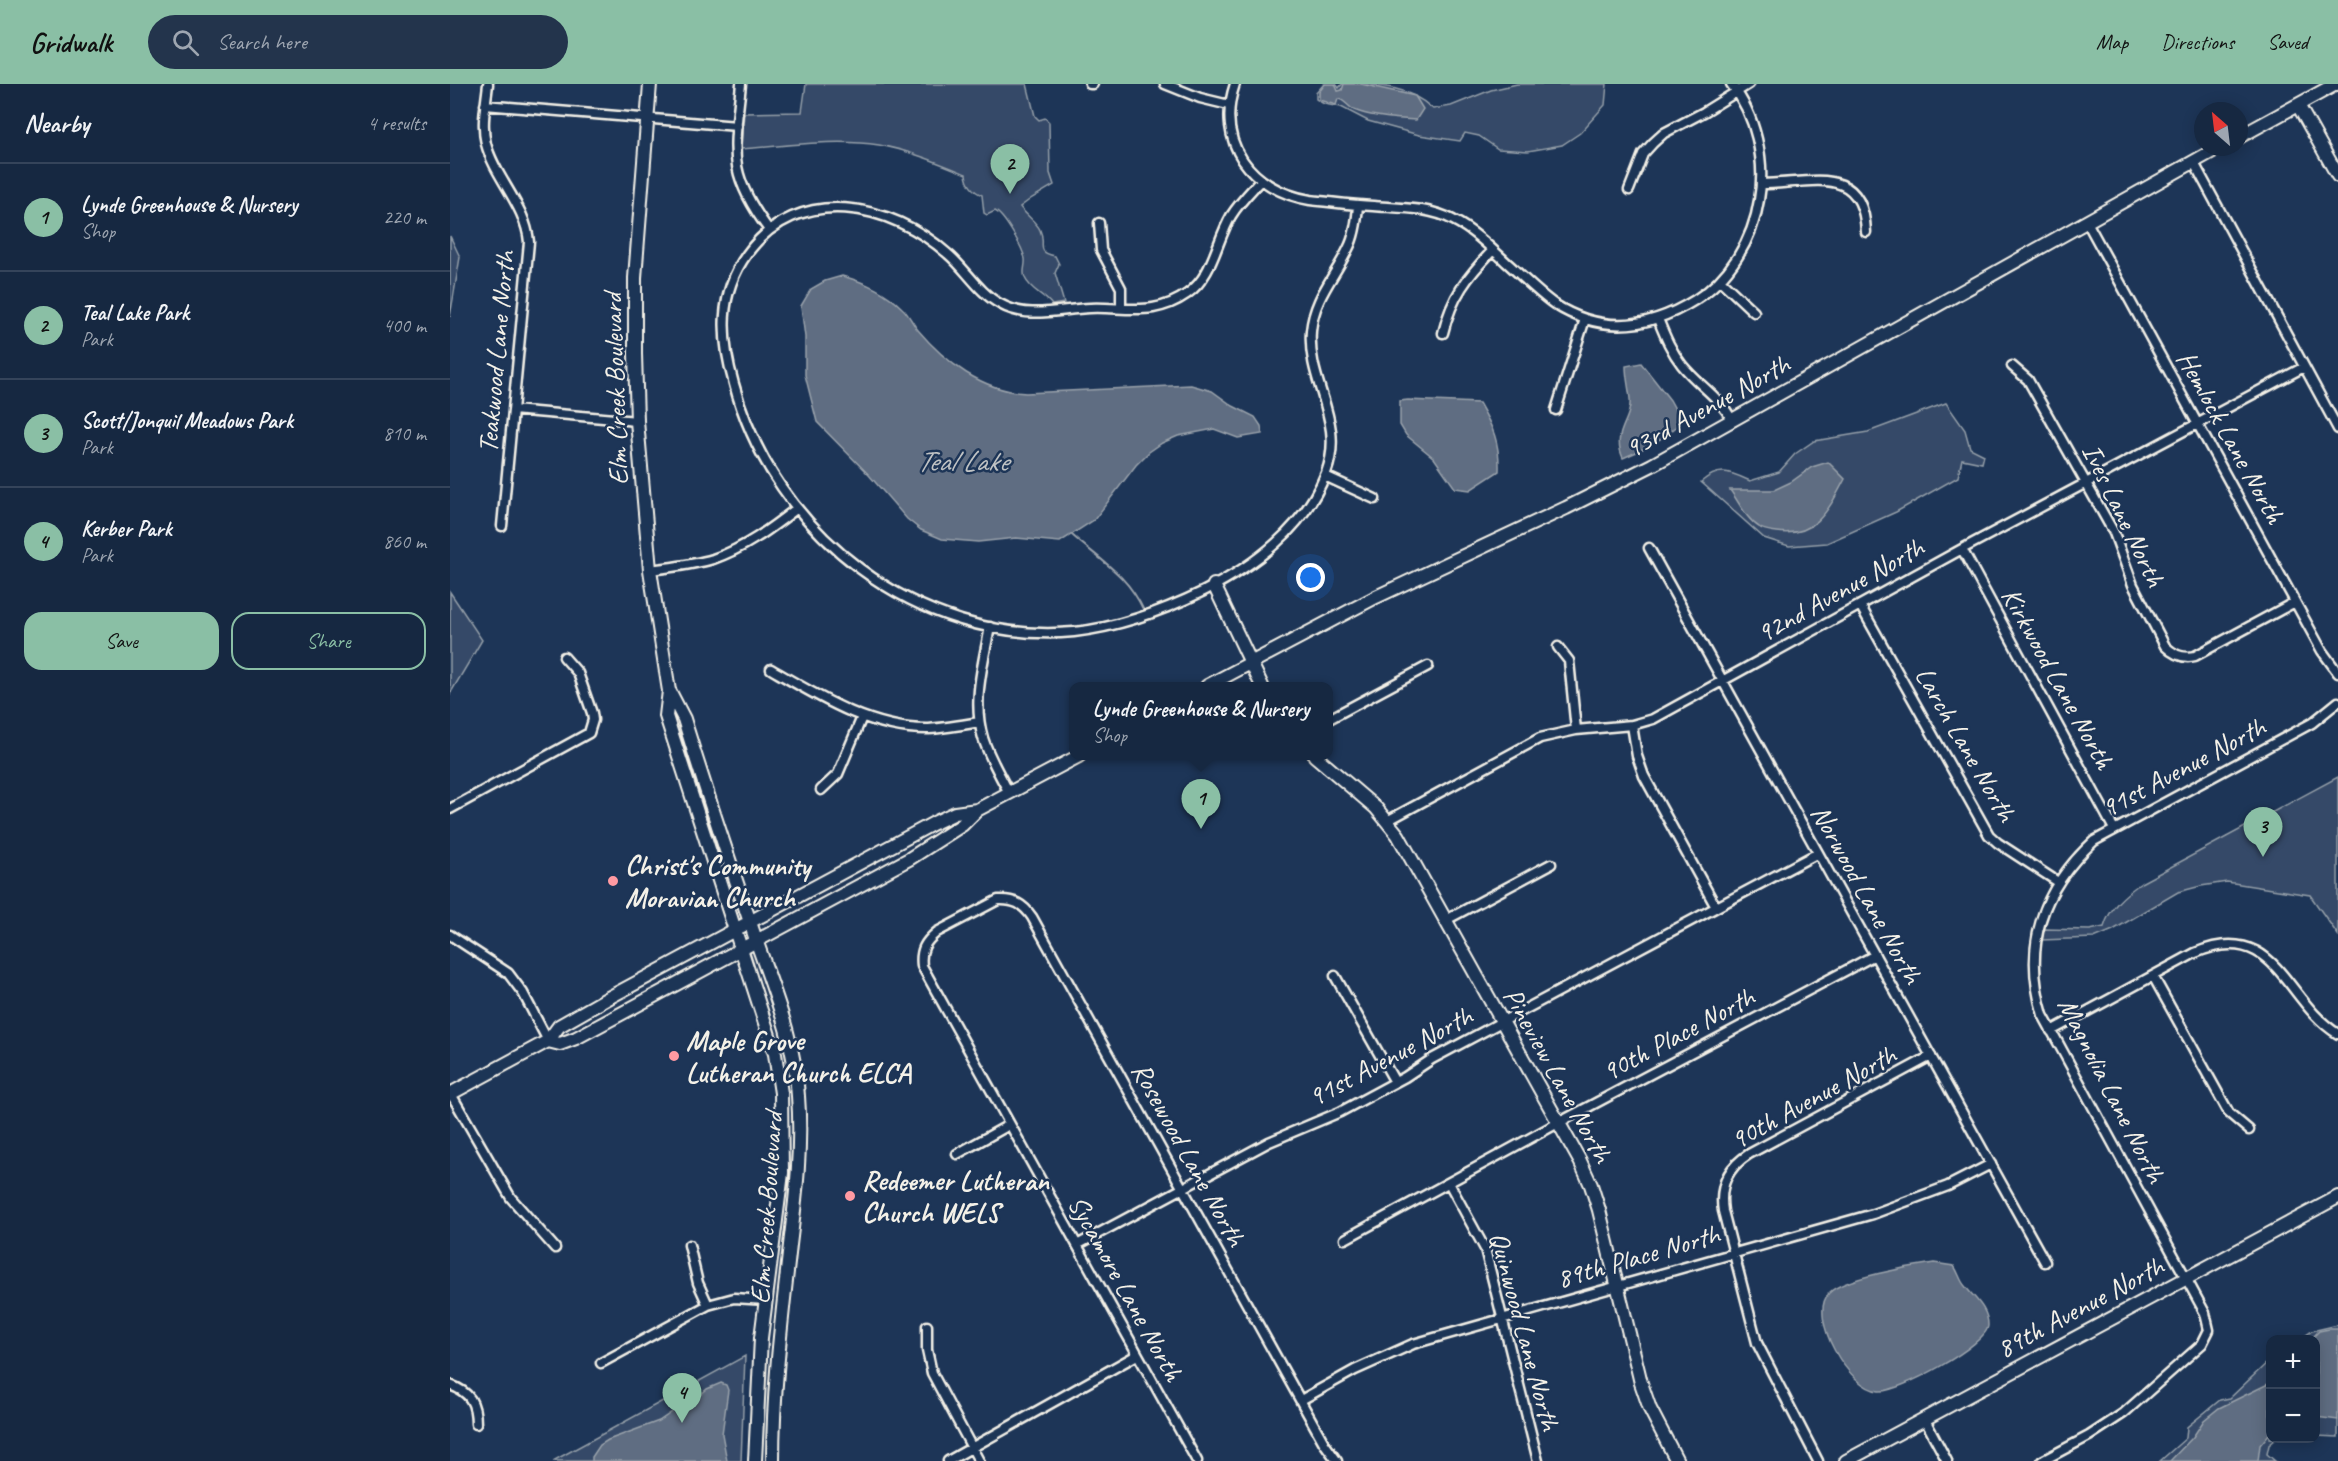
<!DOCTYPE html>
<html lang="en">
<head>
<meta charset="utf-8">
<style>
  body { margin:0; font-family:Caveat,sans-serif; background:#23344c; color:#f1f3f6 }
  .controls { position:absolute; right:18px; bottom:18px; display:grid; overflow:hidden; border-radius:12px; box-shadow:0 3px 15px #0003 }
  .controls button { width:54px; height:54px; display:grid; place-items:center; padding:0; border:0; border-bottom:2px solid #35445a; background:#162841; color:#f1f3f6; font:30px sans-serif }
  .compass { position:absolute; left:1744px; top:18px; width:54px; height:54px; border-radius:50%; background:#162841; box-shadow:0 3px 15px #0003; rotate:332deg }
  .you { position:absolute; left:861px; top:494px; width:21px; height:21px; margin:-15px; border:4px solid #fff; border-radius:50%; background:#1a73e8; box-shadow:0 0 0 9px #1a73e833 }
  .badge { display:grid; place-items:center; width:39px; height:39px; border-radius:50%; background:#8abfa5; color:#111; font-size:20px; font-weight:700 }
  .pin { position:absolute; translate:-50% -50px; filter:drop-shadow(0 2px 3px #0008) }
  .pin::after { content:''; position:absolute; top:32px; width:21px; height:18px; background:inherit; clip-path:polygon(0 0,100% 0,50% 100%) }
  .popup { position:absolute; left:619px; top:598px; width:264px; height:78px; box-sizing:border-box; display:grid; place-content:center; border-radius:12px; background:#162841; filter:drop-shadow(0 2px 4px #0005); font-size:20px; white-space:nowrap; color:#9ea6b1 }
  .popup b { font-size:22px; color:#f1f3f6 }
  .popup::after { content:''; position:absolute; left:50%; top:100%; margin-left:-12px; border:12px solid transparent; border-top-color:#162841 }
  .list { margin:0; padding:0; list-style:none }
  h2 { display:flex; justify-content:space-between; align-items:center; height:78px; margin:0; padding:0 24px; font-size:26px }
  h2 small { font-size:20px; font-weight:400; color:#9ea6b1 }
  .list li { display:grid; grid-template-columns:39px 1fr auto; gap:18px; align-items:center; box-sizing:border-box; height:108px; padding:0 24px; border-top:2px solid #35445a }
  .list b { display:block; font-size:22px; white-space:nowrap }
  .list p { margin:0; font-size:20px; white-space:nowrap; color:#9ea6b1 }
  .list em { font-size:20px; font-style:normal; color:#9ea6b1 }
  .actions { display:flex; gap:12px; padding:18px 24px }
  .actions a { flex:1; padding:14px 0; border:2px solid #8abfa5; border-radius:18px; text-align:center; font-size:21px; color:#8abfa5 }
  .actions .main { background:#8abfa5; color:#111 }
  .icon { flex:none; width:33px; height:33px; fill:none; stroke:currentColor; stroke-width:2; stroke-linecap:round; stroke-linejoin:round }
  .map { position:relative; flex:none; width:1888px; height:1377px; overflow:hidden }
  header { display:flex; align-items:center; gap:36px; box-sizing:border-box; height:84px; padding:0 30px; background:#8abfa5; color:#111 }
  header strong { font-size:28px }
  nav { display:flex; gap:33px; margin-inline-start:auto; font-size:21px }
  .search { width:420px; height:54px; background:#23344c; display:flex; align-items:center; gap:15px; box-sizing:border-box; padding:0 21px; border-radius:33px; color:#9ea6b1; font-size:22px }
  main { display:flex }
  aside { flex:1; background:#162841 }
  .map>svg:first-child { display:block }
</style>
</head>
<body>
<header>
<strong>Gridwalk</strong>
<div class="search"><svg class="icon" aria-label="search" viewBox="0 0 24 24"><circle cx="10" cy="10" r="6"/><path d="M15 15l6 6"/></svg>Search here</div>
<nav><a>Map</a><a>Directions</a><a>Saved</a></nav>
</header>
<main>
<aside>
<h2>Nearby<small>4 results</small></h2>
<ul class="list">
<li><span class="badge">1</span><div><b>Lynde Greenhouse &amp; Nursery</b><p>Shop</p></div><em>220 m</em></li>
<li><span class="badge">2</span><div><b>Teal Lake Park</b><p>Park</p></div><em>400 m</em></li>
<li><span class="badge">3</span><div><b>Scott/Jonquil Meadows Park</b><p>Park</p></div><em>810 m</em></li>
<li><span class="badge">4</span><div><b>Kerber Park</b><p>Park</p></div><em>860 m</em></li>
</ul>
<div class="actions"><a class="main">Save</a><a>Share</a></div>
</aside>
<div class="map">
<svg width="1888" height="1377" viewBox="0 0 1888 1377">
  <rect width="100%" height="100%" fill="#1d3557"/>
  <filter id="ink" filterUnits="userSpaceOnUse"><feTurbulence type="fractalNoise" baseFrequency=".0167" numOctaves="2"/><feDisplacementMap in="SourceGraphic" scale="12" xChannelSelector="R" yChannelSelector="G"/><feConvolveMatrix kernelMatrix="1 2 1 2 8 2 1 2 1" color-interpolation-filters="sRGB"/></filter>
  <g filter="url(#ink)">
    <path fill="#354a67" stroke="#949ea8" stroke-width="1.5" d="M356,0H577L585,32L589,36L595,34L599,38L600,89L604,101L582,114L570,123C575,130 588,140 590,146C597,160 584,168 605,172L609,180L605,189L614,219L602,221C594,210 580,206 575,194C572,187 576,182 575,175C573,164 554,131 545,127L537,131L534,129L532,111C523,107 517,101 516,90C489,79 458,66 429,61C384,54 336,62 291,65L294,29L352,28Z
      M874,0H886L889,4L892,0C926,0 957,1 983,25L1001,22L1041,6L1067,0H1157L1155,21L1130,49L1112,61L1078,67L1048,65L1029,52L1015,49L1010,57L969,51L918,37L891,23L874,20L866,15V9Z
      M0,152L10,173L0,233Z
      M1496,319L1515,346L1520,364L1534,371L1532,379L1512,375L1508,393L1446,428L1377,459L1339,462L1314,454L1251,398C1270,382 1280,388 1300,397L1329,388L1345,370L1364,357L1418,348Z
      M0,508L32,556L0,610Z
      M1888,693V851L1860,811L1777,798L1751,802L1728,808L1663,846L1644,854L1592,856L1594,845L1640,846L1654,843C1660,823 1674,811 1691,799Z
      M1888,1241V1353L1866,1352V1256H1849L1862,1247Z
      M295,1272L291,1377H103Z
      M1820,1276V1354L1826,1355L1819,1361L1817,1370L1825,1377H1710L1736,1354L1737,1343L1770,1316L1780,1314Z"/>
    <path fill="#5e6d82" stroke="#9aa2ab" stroke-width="1.5" d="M875,0H885L888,7L892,6L894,0H911L965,12L973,25L966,36C948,35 920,33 904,26C897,22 895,16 888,15L886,21L869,16V8Z
      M392,192C415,198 435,207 452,224C459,230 462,239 468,246C495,278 533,307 576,309L741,301L762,307L783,322L805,333L811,342L812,350L788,354L764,345L728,352L712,359L699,368L686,381L644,436L610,458L566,454L528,458L492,455L471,446L457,435L419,391L367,338L355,291V253L351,222L361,205L375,197Z
      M1191,279L1220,316L1231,336C1225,350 1188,368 1173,374C1161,348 1182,338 1180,315C1179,304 1176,294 1176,282Z
      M958,316L1029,319C1043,343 1050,359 1049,387L1020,406L1005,404L984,374L956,351L950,341V317Z
      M1378,378L1395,395C1379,425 1366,454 1327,448C1321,447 1314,447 1309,443C1296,435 1289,418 1280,406H1324L1341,398L1362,383Z
      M1484,1179L1504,1182C1509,1189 1510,1197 1515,1202C1524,1214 1538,1224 1538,1241C1539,1260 1448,1309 1429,1307C1399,1305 1357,1233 1379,1209C1393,1194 1462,1182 1484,1179Z
      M1879,1245H1888V1336L1866,1333V1256L1861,1255L1869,1247Z
      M271,1299L276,1301L278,1306L272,1350L277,1377H142V1373L150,1361L158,1356L209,1337L228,1324L240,1320L257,1305Z
      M1820,1299V1349L1810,1361L1808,1377H1720L1743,1353L1754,1336L1769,1324Z"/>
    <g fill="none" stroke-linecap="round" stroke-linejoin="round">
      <path stroke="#9aa2ab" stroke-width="2" d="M622,451C651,477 677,490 694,527"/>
      <g stroke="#f4f1e8" stroke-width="13">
        <path id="street" d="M38,0C36,20 31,40 36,60C45,94 76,122 79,158L52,442
          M291,0C284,68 276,88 319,146
          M640,0H643
          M715,0L750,14L779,21
          M785,0C765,59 801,106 860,116C881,118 902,121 923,122C950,124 979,123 1003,136C1023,146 1040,163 1056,178C1072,192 1087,208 1104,220C1151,250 1199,245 1245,216C1279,195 1303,156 1309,116C1316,77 1306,31 1281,0
          M35,21L287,42
          M1743,77L1888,345
          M810,97C800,108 789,119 781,132C766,158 763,192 737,210C727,217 715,222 703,224C683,227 661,223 640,224C610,225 578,236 550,220C529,209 516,185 498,170C441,119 348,99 297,170C268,210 271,255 284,300C323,448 468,562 624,548C670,543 713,527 754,507C805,481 854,445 876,389C896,337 857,299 861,247C864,214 884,194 898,165C905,152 907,136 908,121
          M1312,100C1360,100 1413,78 1416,148
          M1179,106L1193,70L1203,59L1214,49L1254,28L1299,0
          M1637,138L1872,567L1888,589
          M649,139L651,166L671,204V224
          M1270,196L1304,228
          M1208,235C1215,252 1221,267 1232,281C1250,303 1267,310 1283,337
          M993,249C1002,212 1017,193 1043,166
          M1562,282L1578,296L1664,449L1683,501L1715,562C1724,571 1733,575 1745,572L1845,518
          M63,326L187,337
          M1106,326L1135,235
          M875,392L925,415
          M1199,464L1595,1178
          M1512,465L1664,745
          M200,486C221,483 243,481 263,475C295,464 320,445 346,425
          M1410,521L1539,751L1548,759L1608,798
          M540,543C533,580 522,617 533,654C539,673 550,691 559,709
          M1108,563L1119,577L1126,646
          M321,585C369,613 422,646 479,645C495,644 512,641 529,638
          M879,635L978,582
          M1182,641L1187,672L1194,692L1266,823
          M371,706L388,690L412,633
          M0,725L139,649L143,636L142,629L128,589L114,573
          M937,737L1090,654L1126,646L1182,641L1203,635L1512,465L1854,283
          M996,836L1101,780
          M0,851L58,889L73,909L98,957
          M885,892L945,998
          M1703,892L1779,1029L1799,1046
          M1601,947L1745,869C1827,835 1834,917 1888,950
          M1,1010L61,1114L105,1164
          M507,1070L559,1041
          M999,1099L1035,1165L1088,1377
          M895,1155L1108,1039L1425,871
          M239,1161L248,1199L258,1221
          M627,1161L819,1058L890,1028L955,993L982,975L1368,769
          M477,1242V1266L482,1289L529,1377
          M151,1279L258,1221L284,1214L316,1216
          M0,1301C20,1308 26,1319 26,1340
          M851,1316L905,1286L963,1260L1423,1130L1498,1102L1541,1080
          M1474,1334L1497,1377
          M498,1377L687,1271
          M747,1377L472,882C470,866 475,858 487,848L548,816C564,815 573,820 582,833L874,1359L887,1377
          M1368,1377L1307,1259L1273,1127C1269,1102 1277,1084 1299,1070L1481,972
          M1592,1377L1639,1352L1674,1329L1752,1260L1759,1246L1755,1229L1593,931C1572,861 1592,805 1644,757L1862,639L1888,618"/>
      </g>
      <g stroke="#f4f1e8" stroke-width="16">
        <path id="secondary" d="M200,0L185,194V270L187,337L200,486L219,607L216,632L325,970L331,1009L332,1089L311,1254L305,1377
          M1848,21L1888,92
          M1789,53L1886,0
          M764,501L812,602
          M757,602L926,513L1116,424L1202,381L1770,63
          M220,608L234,635C256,707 280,779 304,850C322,903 345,956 348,1012C352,1061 346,1112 340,1161C332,1233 323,1304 323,1377
          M865,672L926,724L948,751L1130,1077L1141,1101L1149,1126L1191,1299L1200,1325L1227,1377
          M98,957L110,960L126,954L459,775L512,741L527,726L629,672
          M0,1010L98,957L109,942L160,913L484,739L505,729L527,726
          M1396,1377L1888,1113"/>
      </g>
      <use href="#street" stroke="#1d3557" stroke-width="8"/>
      <use href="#secondary" stroke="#1d3557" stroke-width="12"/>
    </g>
  </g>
  <g fill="#ff9aa2" stroke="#1d3557" stroke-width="2">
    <circle cx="163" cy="797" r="6"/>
    <circle cx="224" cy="972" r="6"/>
    <circle cx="400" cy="1112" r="6"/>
  </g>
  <g text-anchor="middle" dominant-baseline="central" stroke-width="5" stroke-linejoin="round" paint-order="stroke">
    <g font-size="28" fill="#f4f1e8" stroke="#1d3557">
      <text transform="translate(46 268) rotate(-85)">Teakwood Lane North</text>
      <text transform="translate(165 305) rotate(-92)">Elm Creek Boulevard</text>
      <text transform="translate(1257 322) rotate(-29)">93rd Avenue North</text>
      <text transform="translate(1781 353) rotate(61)">Hemlock Lane North</text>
      <text transform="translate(1674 431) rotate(64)">Ives Lane North</text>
      <text transform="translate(1390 506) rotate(-29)">92nd Avenue North</text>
      <text transform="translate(1608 594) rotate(61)">Kirkwood Lane North</text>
      <text transform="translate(1516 660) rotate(60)">Larch Lane North</text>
      <text transform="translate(1733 683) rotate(-28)">91st Avenue North</text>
      <text transform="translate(1417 810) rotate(61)">Norwood Lane North</text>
      <text transform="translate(1228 950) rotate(-28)">90th Place North</text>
      <text transform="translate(940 972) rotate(-28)">91st Avenue North</text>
      <text transform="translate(1108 991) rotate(61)">Pineview Lane North</text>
      <text transform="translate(1662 1006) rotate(63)">Magnolia Lane North</text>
      <text transform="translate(1363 1013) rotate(-29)">90th Avenue North</text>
      <text transform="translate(739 1070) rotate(61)">Rosewood Lane North</text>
      <text transform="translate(316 1124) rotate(-86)">Elm Creek Boulevard</text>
      <text transform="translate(1188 1172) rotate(-16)">89th Place North</text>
      <text transform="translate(676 1204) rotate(61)">Sycamore Lane North</text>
      <text transform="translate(1630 1223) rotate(-28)">89th Avenue North</text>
      <text transform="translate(1075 1247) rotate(75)">Quinwood Lane North</text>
    </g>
    <g font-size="28" font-weight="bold" fill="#f4f1e8" stroke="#1d3557" text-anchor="start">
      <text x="175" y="781">Christ's Community<tspan x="175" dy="32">Moravian Church</tspan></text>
      <text x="236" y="956">Maple Grove<tspan x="236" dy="32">Lutheran Church ELCA</tspan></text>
      <text x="412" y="1096">Redeemer Lutheran<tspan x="412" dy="32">Church WELS</tspan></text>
    </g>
    <g font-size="30" font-style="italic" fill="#c0c3c4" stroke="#1d3557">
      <text x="512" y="377">Teal Lake</text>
    </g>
  </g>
</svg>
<div class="controls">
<button>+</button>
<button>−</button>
</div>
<svg class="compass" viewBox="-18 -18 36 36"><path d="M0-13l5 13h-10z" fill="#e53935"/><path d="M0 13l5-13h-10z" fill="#9ea6b1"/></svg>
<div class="you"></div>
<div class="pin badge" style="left:751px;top:745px">1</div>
<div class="popup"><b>Lynde Greenhouse &amp; Nursery</b>Shop</div>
<div class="pin badge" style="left:560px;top:110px">2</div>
<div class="pin badge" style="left:1813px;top:773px">3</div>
<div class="pin badge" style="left:232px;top:1339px">4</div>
</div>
</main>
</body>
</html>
